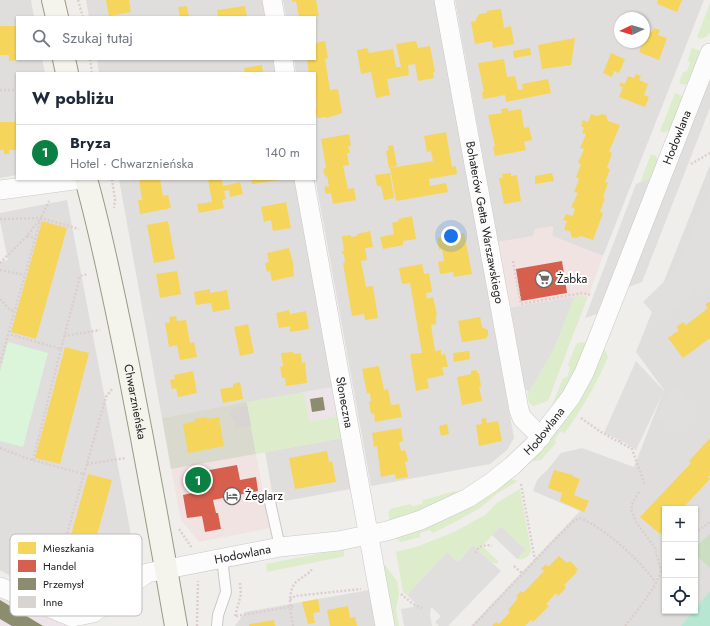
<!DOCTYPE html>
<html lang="pl">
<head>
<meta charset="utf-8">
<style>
  body { margin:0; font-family:Jost,sans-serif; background:#f2f2f3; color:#1f2937 }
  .controls { position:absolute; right:12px; bottom:12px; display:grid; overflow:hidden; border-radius:0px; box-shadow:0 1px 3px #0004 }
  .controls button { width:36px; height:36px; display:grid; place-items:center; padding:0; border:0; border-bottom:1px solid #e0e1e3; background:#fff; color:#1f2937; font:20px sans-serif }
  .compass { position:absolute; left:614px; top:12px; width:36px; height:36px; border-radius:50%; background:#fff; box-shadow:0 1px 3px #0004; rotate:266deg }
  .you { position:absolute; left:451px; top:236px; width:14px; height:14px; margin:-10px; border:3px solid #fff; border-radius:50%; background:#1a73e8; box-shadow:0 0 0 6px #1a73e833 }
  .badge { display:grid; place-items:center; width:26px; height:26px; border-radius:50%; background:#0b8043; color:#fff; font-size:13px; font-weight:700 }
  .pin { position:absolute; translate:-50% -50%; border:2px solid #fff; box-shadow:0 1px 4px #0006 }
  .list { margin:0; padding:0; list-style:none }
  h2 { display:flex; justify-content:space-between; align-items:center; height:52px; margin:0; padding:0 16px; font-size:17px }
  h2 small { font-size:13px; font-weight:400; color:#747a83 }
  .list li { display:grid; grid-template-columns:26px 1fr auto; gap:12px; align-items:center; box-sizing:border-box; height:56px; padding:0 16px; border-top:1px solid #e0e1e3 }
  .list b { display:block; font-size:15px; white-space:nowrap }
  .list p { margin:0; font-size:13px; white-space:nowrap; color:#747a83 }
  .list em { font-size:13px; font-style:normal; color:#747a83 }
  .icon { flex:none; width:22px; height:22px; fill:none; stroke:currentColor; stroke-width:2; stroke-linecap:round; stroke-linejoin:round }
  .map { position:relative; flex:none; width:710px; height:626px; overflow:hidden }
  .search { position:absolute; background:#fff; box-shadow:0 1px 3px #0004; left:16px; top:16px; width:300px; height:44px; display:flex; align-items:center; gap:10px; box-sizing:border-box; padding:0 14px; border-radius:0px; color:#747a83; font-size:15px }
  .panel { position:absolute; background:#fff; box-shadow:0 1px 3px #0004; left:16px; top:72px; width:300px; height:108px; border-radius:0px }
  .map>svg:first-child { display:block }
</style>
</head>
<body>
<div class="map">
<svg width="710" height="626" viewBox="0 0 710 626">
  <rect width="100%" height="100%" fill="#f0eeeb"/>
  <path fill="#dfdedc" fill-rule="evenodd" d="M0,0H31L34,17H17V59H42L45,73H17V175L0,178Z
    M86,0H263L266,17H89Z
    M283,0H435L514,438L507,450L490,464L371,486L315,177V73H296L294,59H315V17H286Z
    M455,0H704L603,256L552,236L553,227L534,236L498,242ZM620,18H644V42H620Z
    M97,59H274L276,73H99Z
    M710,165V626H471L580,511L533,491L537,480L548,469L561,453L582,448L634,467L664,390L636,352ZM665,509H695V611H665Z
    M119,179H295L333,387L162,418Z
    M67,200L132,540L138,563L118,582L87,604L47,598L0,570V262L8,260L0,221V213Z
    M342,438L351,489L274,503L265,452Z
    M369,590L376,626H235L245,612Z"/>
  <path fill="#f1e3e1" d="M553,226L552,236L603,256L578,323L562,356L521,363L498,242L533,236L535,229Z
    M256,454L270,528L199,542L181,520L171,469Z"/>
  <path fill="#ede4e9" d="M333,387L338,416L310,422L304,392Z
    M0,592L70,626H0Z"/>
  <path fill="#d9d9cd" d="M247,402L256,454L171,469L162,418Z"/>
  <path fill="#ddeccb" d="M710,3V31L708,36L701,39L697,37Z
    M692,48L700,51L701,53L690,82L684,85L679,83L683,72L687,71L690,63L688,60Z
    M675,93L682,96L683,99L672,129L664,133L660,131Z
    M651,154L656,156L659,162L653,177L640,183Z
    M582,296L587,298L548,401L533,406L529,403L527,393L529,392L554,349L574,297Z
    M582,342L588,344L571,380L554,406H552L563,378L567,377L570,368L568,365L576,344Z
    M603,350H605L608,357C597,383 583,407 567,430L564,433L560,432L555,439L556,443L541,460L533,461L531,459Z
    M304,392L310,422L338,416L342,438L256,454L247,402Z
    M510,479L518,481L498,493L480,508L455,522L433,533L429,530L420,533V537L401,542L394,537Z
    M520,489L531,551C528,558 524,560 517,559L526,550L501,526L482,546L498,561L497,564L492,562L473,545L458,562L447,552L407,595L403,592L396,552L419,546L454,532L485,515L498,502Z
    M455,491L457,494L417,513L390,521L388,513L390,509L410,504L413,506L422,504L423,500Z
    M344,547V556L341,557L267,572L266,564L328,552Z
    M380,565H385L397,581L399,593L396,610L399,626H393Z"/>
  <path fill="#cbdec1" d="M710,534V568L695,554V547Z"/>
  <path fill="#daf5da" d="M8,342L48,353L23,447L0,441V372Z"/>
  <path fill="#b7e6d2" d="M710,591V626H681L694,611H695V609Z"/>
  <path fill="#e0dfde" d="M710,73V108L642,282L626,288Z
    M653,177L597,314L585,318L636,184Z
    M710,189V280L659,320L643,302L675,271Z
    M574,297L554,349L529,392L524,388L511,309L513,307Z
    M636,361L664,391L636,450L620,440L604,433Z
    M675,385L698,416L681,434L656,418Z
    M501,526L526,550L517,559L492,535Z
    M473,545L501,571L448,626H439L435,622L441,616L431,607L430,615L432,626H404L401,609L413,607L416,604L407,595L447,552L458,562Z"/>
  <path fill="#f6d55c" d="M106,0H129L131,12L109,16Z
    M292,0H316L319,16L299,17L296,1L292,2Z
    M658,0H682L677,12L657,4Z
    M187,6L189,17H180L178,7Z
    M245,6L247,17H218L217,10Z
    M501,9L504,28L511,26L514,44L493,48L492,41L475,44L471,22L476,21V19L479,14L487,13L486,11Z
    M0,26H16L17,60L9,61V55H0Z
    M654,28L660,30L658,35L667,38L659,60L639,52L648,31L652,32Z
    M575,38L571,65L542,69L538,45Z
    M325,41L328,58L325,59L330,90L338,89L342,113L327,118L325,117L317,118L315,108V106H317L316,100H315V73H309L307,60L315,59V43Z
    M416,41L418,48L430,46L435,72H433L434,78L418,81L415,64L408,65L409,75L387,79L390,95L376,98L371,72L361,74L357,50L367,48L369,53L393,49L396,67H401L396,44Z
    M530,48L531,55L514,58L513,51Z
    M611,53L625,59L619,73L614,71L612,77L603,73Z
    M504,59L507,77L515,76L518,90L523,89L522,84L548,79L551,93L506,102L505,95L483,99L482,92H484L478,63Z
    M262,65L263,73H245L244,68Z
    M636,74L641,76L639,80L648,84L644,95L649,97L645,107L619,97L623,87L619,86L621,82L625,84L628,76L634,78Z
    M508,108V111L521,109L524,128L529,127L532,140L524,142L526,150L495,156L493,147L495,146L488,115L502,113L501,109Z
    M15,112H17V150H9V154H4V150H0V122H15Z
    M591,114L597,116L602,114L606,115L608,121L620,125L609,152L612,153L607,168L610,169L605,182L608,183L603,197L605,198L600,212L603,213L593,240L581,236L576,238L572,237L570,231L564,230L567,221L563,220L566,214L573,216L575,209L571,207L578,193L574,192L579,179L576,177L581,164L578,163L584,149L580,148L586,134L582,133L584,128L581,126L583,120L588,122Z
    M446,132L452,167L456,166L457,174L429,179L430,186L446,183L448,192L396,201L390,168L433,161L431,151L427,152L424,136Z
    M349,134L351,146H348L350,153H347L349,165L343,166L348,189L354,188L356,200L333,204L331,193L326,194L324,187L329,186L327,176L325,177L323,169L326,168L321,139Z
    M393,145L397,166L389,168L386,151L389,150L388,146Z
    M390,173L394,198L384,200L381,186H377L375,175Z
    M511,173V176L517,175L521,201L504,204L499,178H503L502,174Z
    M552,173L554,181L535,184V176Z
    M139,179H160L163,196L168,195L171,208L140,214L138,200H142Z
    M208,179H222L223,186L240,182L243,194L230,197L229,190L224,191L226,199L222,200L224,208L199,213L197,204L212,202Z
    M251,179H279V180L252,184Z
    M286,202L291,228L273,231L271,220L264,222L261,207Z
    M412,216L416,239L403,241V245L383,249L380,237L394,234L392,223L399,221L398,219Z
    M42,221L67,228L36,339L11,332Z
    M168,221L175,259L154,263L147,225Z
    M453,229L454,234L464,233L472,274L454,277L453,272L440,274L438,262L444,261L442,249L439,250L437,238L443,237L442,231Z
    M370,231L373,247L365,248L367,260L361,261L366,287L373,286L378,318L365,320L364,314L352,316L343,263H345L344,254H342V251H344L342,236L351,235V237L357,236V234Z
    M289,248L294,267H293L294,276L272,281L270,271L267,272L265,263L269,262L267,253Z
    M422,264L424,274L429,273L432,292L426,293L427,299L433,297L437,315L436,316V324L431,325L435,351L441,350V355L445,354L448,367H442L444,375L427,379L429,388L416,391L410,354L422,353L410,283L402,284L399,268Z
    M177,271L181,294L160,298L156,274Z
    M210,289V293L227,290L230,309L213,312L211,303L196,305L194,292Z
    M710,301V338L683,358L668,338L679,330L676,327L683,322L686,325L708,308L705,305Z
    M289,310L290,314L306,311L309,329L290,332V326L279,328L276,313Z
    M176,316L177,321L186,320L190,343L194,342L197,357L180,360L177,345L169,347L165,323L170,322L169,317Z
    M480,317L482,327L488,330V335L486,338L484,339L462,342L458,321Z
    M248,324L254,353L240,356L234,327Z
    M65,347L89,353L60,464L35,458Z
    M469,351L470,359L454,362L453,353Z
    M293,352L294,354L301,353L302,363L305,362L307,383L286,386L285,378H282L280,367L283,366L281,353Z
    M379,366L384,390L388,389L391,405L399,404L402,417L375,422L374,413L371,414L369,402L371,401L370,393H367L362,369Z
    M477,370V373H479L481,387H479L482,401L462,405L457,377L471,374V371Z
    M193,371L197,393L178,397L176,388L172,389L170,380L175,379L174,375Z
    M240,382L243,399L223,403L220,389L233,387V384Z
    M207,417V419L219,417L224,446L188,453L183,424L195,421V419Z
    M486,418L487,423L498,421L502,441L479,446L476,425L482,424L481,419Z
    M447,424L449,434L441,436L439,426Z
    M401,428L403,441L399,442L401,451L405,450L408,461L405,462L408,477L396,479L395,474L381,477L377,446L374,447L372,433Z
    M710,438V476L708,477L710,479L682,509H665V528L660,534L640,517L691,463L689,461Z
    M327,451L329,462L332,461L336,482L295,489L289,458Z
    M554,470L573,475L572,476L580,479L574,495L589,501L584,512L560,501L562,493L548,488Z
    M88,474L112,480L82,591L57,585Z
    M559,556L567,563L570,561L578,569L576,571L577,572L564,585L566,588L558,596L556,593L546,604L549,606L533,622L531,620L525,626H492L496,622L499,624L510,612L508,610L518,598L516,596L521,591L523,593L544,571L541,569L546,564L548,567Z
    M318,599L320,612L313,613L315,623L308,624L302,602Z
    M348,606L350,618L355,617L357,626H330L327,610Z
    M274,620L275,626H249V624Z"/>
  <path fill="#d6604d" d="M562,261L567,293L521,301L516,269Z
    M237,465L240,480L256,477L258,491L213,500L216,513H218L221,529L205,532L202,516L187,518L183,495L196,492L193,473Z"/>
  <path fill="#8c8c6e" d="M323,397L325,410L312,412L310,399Z
    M0,600L43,626H12L0,619Z"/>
  <path fill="#d7d4d2" d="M247,406L251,425L235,428L234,421H232L230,411H232V409Z"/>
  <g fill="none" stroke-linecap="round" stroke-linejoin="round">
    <g stroke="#c9c8c7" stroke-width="12">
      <path id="service" d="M270,502L280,547
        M217,626L218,615L226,592L222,558"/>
    </g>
    <g stroke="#c9c8c7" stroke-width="20">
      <g id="minor">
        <path d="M272,0L275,17"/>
        <path id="s1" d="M444,0L519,410L522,418L541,437"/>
        <path d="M283,59L285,73"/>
        <path id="s2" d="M304,179L385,626"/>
        <path d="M0,190L81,179"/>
        <path id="s3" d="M0,587L72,617L93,613L147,573L280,547L338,541L387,531L421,520L468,498L492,482L512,466L534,445L544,432L571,397L584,373L597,341L710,53"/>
      </g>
    </g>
    <g stroke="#999a82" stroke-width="24">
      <g id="secondary">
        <path d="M53,0L57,17"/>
        <path d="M64,59L67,73"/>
        <path id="s4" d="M86,179C103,240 115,302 128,365C145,452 161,539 176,626"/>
      </g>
    </g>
    <path stroke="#dccecd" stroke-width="2.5" stroke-dasharray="2 2" stroke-linecap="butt" d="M78,0L83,17
      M90,59L92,73
      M0,90H17
      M691,164L710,153
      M112,179L115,200L114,208
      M0,219L41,218L79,229
      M27,236L35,238
      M513,261L521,304L582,293L592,295
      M0,263L27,236L40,219
      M0,270L24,275
      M0,299L10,310L14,311
      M9,331L12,335L61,349L80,276L88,274
      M64,336L100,330
      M0,363L41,218L49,201
      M581,418L601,432L619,442
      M620,440L619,442L632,449L645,485
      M0,448L29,459L84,474L106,397L112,389
      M33,460L61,349
      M87,464L126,458
      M521,484L535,560
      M639,492L633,502L631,509L636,522L655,548L661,571
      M179,529L192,548
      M695,533L710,522
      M475,553L479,547L487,545L492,546
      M514,566L523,574
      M10,572L43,561L58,564
      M55,590L52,587L84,474
      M401,594L413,604L422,608
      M290,600L295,596L361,589
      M235,616L241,594L240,583
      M236,616L294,606
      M197,626L198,581
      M293,626C291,614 286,593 296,582C302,577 308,575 313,568
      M473,626L560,534C567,529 572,520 580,518C606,529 640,560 656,583
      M625,626C636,613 646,599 655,585C659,578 660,571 665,565"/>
    <use href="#service" stroke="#fdfcfc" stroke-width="10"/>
    <use href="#minor" stroke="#fdfcfc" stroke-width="19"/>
    <use href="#secondary" stroke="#f4f4ed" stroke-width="22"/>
  </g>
  <defs>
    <g id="supermarket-ring" transform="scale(0.9)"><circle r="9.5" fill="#fff" stroke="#6a6968" stroke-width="1.5"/><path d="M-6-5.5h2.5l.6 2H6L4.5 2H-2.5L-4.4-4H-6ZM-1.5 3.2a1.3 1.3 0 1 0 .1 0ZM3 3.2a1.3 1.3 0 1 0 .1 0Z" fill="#6a6968"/></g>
    <g id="hotel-ring" transform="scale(0.9)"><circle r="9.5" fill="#fff" stroke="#6a6968" stroke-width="1.5"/><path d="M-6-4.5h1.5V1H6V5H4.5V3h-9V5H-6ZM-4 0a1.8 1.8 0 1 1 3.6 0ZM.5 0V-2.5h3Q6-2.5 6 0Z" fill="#6a6968"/></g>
  </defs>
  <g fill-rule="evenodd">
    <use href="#supermarket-ring" x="544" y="279"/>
    <use href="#hotel-ring" x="232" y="496"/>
  </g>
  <g text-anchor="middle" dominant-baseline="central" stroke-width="4" stroke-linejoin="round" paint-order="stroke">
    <g font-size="12" fill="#222" stroke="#fff">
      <text stroke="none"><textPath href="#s3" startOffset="924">Hodowlana</textPath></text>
      <text stroke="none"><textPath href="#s1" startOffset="226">Bohaterów Getta Warszawskiego</textPath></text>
      <text stroke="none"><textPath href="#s4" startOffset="228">Chwarznieńska</textPath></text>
      <text stroke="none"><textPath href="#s2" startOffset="227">Słoneczna</textPath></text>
      <text stroke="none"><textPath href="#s3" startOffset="600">Hodowlana</textPath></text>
      <text stroke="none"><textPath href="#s3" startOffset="264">Hodowlana</textPath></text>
    </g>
    <g font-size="12" fill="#222" stroke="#fff" text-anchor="start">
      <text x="557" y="279">Żabka</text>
      <text x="245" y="496">Żeglarz</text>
    </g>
  </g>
  <rect x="10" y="534" width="132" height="82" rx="6" fill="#fff" stroke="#bdbdbd" stroke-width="1"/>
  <rect x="18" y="542" width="18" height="12" fill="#f6d55c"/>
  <rect x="18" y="560" width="18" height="12" fill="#d6604d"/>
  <rect x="18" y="578" width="18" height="12" fill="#8c8c6e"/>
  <rect x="18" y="596" width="18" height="12" fill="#d7d4d2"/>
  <g font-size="11" fill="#222">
    <text x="43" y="552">Mieszkania</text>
    <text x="43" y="570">Handel</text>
    <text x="43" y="588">Przemysł</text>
    <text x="43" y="606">Inne</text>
  </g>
</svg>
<div class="controls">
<button>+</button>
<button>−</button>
<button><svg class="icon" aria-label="locate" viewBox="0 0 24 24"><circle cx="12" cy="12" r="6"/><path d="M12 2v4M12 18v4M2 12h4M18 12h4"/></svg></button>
</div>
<svg class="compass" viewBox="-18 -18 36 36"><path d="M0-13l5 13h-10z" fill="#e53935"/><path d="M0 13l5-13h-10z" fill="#747a83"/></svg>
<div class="you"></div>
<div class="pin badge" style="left:198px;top:480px">1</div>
<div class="search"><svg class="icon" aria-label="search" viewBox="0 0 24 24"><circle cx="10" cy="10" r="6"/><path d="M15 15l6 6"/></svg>Szukaj tutaj</div>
<section class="panel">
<h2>W pobliżu<small></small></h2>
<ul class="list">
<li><span class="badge">1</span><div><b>Bryza</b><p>Hotel · Chwarznieńska</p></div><em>140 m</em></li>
</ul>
</section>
</div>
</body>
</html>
